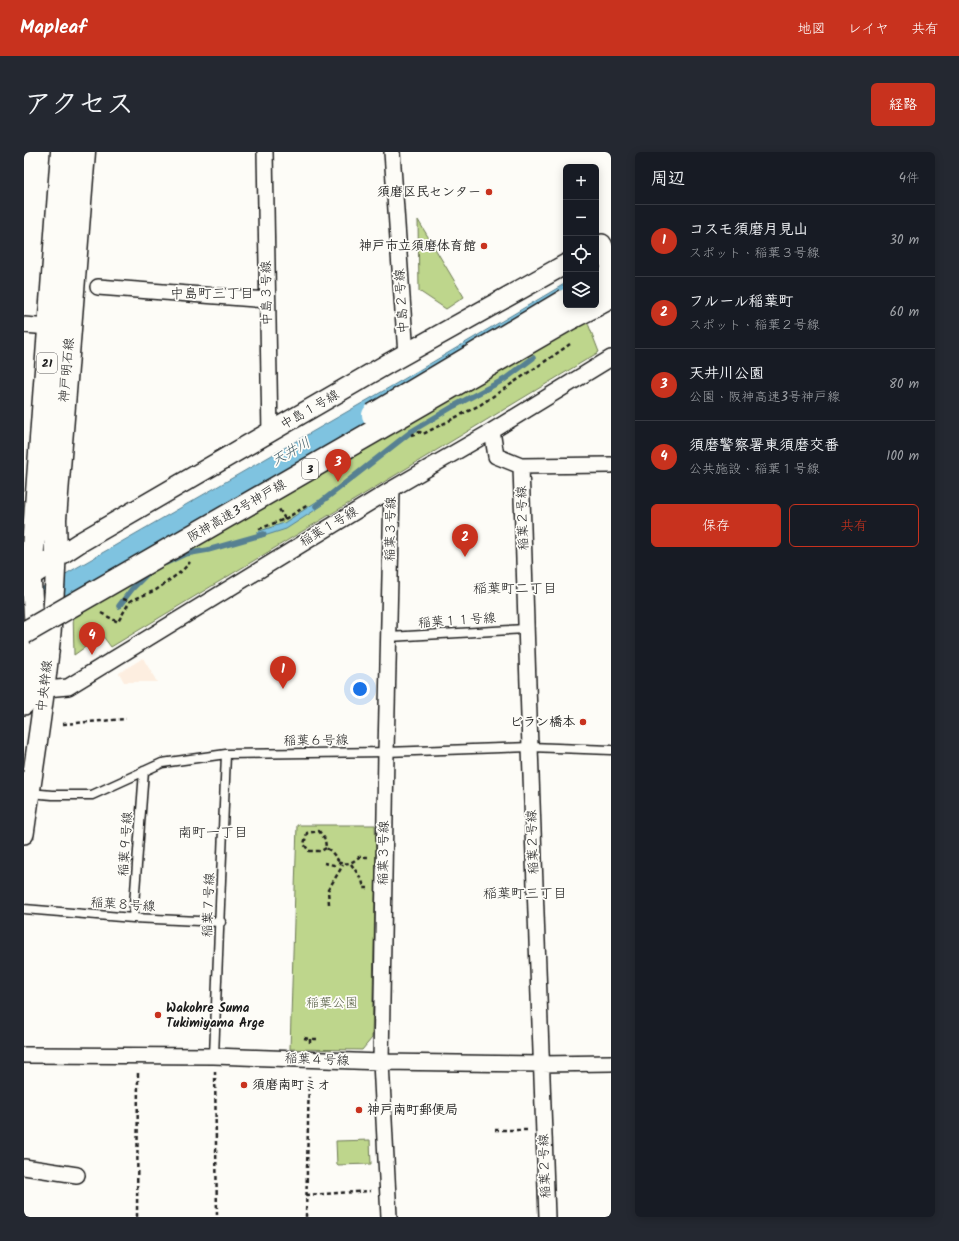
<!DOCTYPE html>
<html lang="ja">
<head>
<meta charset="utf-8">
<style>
  body { margin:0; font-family:Kalam,"Klee One",sans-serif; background:#242831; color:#f1f3f6 }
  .controls { position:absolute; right:12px; top:12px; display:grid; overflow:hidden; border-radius:6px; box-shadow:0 2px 10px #0003 }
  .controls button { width:36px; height:36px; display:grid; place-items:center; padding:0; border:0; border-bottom:1px solid #363941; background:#171b24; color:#f1f3f6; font:20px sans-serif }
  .you { position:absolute; left:336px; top:537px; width:14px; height:14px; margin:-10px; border:3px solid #fff; border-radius:50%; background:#1a73e8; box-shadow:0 0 0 6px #1a73e833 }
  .badge { display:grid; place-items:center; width:26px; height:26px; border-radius:50%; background:#c8321e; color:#fff; font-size:13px; font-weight:700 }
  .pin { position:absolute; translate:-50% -33px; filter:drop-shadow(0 1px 2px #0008) }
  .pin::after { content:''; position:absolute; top:21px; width:14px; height:12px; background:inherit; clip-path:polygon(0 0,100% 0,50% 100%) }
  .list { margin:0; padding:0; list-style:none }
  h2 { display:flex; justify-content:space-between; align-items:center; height:52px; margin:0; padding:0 16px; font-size:17px }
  h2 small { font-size:13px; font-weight:400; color:#9ea1a6 }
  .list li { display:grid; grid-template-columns:26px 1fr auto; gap:12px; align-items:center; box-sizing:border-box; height:72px; padding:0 16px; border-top:1px solid #363941 }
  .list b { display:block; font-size:15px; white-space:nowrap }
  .list p { margin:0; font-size:13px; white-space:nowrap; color:#9ea1a6 }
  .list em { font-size:13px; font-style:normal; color:#9ea1a6 }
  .actions { display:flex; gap:8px; padding:12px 16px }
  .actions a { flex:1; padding:9px 0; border:1px solid #c8321e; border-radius:6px; text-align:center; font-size:14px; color:#c8321e }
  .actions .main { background:#c8321e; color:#fff }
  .icon { flex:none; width:22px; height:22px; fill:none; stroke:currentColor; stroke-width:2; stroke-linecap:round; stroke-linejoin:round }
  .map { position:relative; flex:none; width:587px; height:1065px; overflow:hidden; border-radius:6px }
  header { display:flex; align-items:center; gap:24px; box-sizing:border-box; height:56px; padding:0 20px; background:#c8321e; color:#fff }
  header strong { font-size:19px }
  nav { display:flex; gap:22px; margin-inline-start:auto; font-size:14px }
  .intro { display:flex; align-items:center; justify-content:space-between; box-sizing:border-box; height:96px; padding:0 24px }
  h1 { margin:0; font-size:28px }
  .button { padding:10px 18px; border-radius:6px; background:#c8321e; color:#fff; font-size:14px; font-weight:700 }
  main { display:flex; gap:24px; padding:0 24px }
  aside { flex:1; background:#171b24; border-radius:6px; box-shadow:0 2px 10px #0003 }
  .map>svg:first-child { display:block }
</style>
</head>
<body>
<header>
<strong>Mapleaf</strong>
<nav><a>地図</a><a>レイヤ</a><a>共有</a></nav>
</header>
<div class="intro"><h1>アクセス</h1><a class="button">経路</a></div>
<main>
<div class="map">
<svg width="587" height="1065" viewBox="0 0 587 1065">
  <rect width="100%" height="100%" fill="#fdfcf7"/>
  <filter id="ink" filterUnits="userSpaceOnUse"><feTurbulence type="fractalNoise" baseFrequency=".025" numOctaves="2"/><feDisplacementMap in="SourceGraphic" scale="8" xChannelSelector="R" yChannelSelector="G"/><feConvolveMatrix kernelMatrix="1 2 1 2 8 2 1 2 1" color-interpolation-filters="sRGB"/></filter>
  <g filter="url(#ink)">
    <path fill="#fdeee0" d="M119,506L133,530H100L95,521Z"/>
    <path fill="#bed68c" stroke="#6d7954" d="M394,68L440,145L422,157L395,139Z
      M558,156L575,200L87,495L78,483L50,503L49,459Z
      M273,673H351L352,700L348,886L338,898L266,897Z
      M346,988L347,1012L313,1013L312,989Z"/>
    <path fill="#7fc3e0" stroke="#578092" d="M542,131V153L0,480V446L380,227Z
      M295,348L299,353L262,377L234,386L233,380L260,371Z"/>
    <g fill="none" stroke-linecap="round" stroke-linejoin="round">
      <path stroke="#578092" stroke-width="5.5" d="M292,354L388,279L430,254L481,227L509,206
        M142,411L161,402L184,398L240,382
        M95,454L108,437L125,420"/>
      <g stroke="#1c1c1c" stroke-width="11">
        <path id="service" d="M365,485L502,477
          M6,641L28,643H68L138,611L202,602L362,600L506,595L587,598
          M0,757L109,766L197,770
          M109,766L120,619
          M190,904L202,602"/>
      </g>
      <g stroke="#1c1c1c" stroke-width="18">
        <path id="minor" d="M241,0L246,282
          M368,0L382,203
          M74,135L243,148
          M0,173L25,175
          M468,279L472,304L497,314L587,313
          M497,314L506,595L523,1065
          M22,537L44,535L368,337L468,279L587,206
          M0,903L190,904L357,910L517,912L587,911
          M0,1015L53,1023
          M365,1065L357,910L362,600L368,337"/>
      </g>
      <g stroke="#1c1c1c" stroke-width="22">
        <path id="tertiary" d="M578,92L587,115
          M0,553L10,470L7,423
          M0,682C13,590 29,499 32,406L55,391L365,211L542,112"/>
      </g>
      <g stroke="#1c1c1c" stroke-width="25">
        <path id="primary" d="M7,423L38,0
          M0,427L32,406L31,367L60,0"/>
      </g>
      <g stroke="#1c1c1c" stroke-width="25">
        <path id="motorway" d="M572,131L587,123
          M572,153L587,145"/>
      </g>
      <path stroke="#1c1c1c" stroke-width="2.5" stroke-dasharray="4 3" stroke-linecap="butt" d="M387,283L396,280L399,282L456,253L529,204L546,192
        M261,367L284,353
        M235,377L261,367L255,357
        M99,447L106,449L132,438L158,419L166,410
        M77,461L94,470L106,449
        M39,572L102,567
        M302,696L297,699H285L280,692L283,681L295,679L301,687L302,696L307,699L314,708L312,710C322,713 327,712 335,705H344
        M300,711L310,713L312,710
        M327,712L338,728L340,736H344
        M305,752L304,738L319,713
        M280,886L286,887
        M286,891V887H293
        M191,919L193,1065
        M471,978H505
        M282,1043L347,1039
        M113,1065L114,919
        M282,1065L285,924"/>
      <use href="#service" stroke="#fdfcf7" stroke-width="8"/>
      <use href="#minor" stroke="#fdfcf7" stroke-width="15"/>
      <use href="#tertiary" stroke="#fdfcf7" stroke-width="19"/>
      <use href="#primary" stroke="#fdfcf7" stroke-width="22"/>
      <use href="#motorway" stroke="#fdfcf7" stroke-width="22"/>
      <g stroke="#1c1c1c" stroke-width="25" stroke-linecap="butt">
        <path id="motorway-bridge" d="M349,263L542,148
          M0,481L545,167L572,153"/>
      </g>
      <use href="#motorway-bridge" stroke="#fdfcf7" stroke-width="22"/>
    </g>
  </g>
  <g fill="#c8321e" stroke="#fdfcf7" stroke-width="1.5">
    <circle cx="465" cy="40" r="4"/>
    <circle cx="460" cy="94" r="4"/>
    <circle cx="559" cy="570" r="4"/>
    <circle cx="134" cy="863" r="4"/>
    <circle cx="220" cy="933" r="4"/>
    <circle cx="335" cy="958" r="4"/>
  </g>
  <g text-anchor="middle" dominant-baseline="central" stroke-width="3.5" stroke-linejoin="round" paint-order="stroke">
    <g fill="#fdfcf7" stroke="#605f5e" stroke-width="1">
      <rect x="13" y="201" width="20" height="20" rx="3"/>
      <rect x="278" y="307" width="16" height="20" rx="3"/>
    </g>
    <g font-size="12" font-weight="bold" fill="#1c1c1c">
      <text x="23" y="211">21</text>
      <text x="286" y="317">3</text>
    </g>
    <g font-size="13" font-weight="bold" fill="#1c1c1c" stroke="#fdfcf7" text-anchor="end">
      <text x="457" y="40">須磨区民センター</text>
      <text x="452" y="94">神戸市立須磨体育館</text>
      <text x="551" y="570">ビラン橋本</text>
      <text x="142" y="856" text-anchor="start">Wakohre Suma<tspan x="142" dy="15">Tukimiyama Arge</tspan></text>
      <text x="228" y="933" text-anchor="start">須磨南町ミオ</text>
      <text x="343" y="958" text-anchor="start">神戸南町郵便局</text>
    </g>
    <g font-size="13" fill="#1c1c1c" stroke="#fdfcf7">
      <text transform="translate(243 141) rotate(-91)">中島３号線</text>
      <text transform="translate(378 149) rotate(-94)">中島２号線</text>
      <text transform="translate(43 218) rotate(-85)">神戸明石線</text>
      <text transform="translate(286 258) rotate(-30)">中島１号線</text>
      <text transform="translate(213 359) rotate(-30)">阪神高速3号神戸線</text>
      <text transform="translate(499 366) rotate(-92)">稲葉２号線</text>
      <text transform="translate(305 375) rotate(-31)">稲葉１号線</text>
      <text transform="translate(367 377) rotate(-89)">稲葉３号線</text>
      <text transform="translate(433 469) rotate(-4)">稲葉１１号線</text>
      <text transform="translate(21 534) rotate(-83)">中央幹線</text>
      <text transform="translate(292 589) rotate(-1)">稲葉６号線</text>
      <text transform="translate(509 690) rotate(-92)">稲葉２号線</text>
      <text transform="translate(102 692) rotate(-86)">稲葉９号線</text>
      <text transform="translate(360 701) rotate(-89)">稲葉３号線</text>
      <text transform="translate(99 753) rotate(4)">稲葉８号線</text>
      <text transform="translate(185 753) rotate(-88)">稲葉７号線</text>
      <text transform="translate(293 908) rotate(2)">稲葉４号線</text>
      <text transform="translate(521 1014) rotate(-92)">稲葉２号線</text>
    </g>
    <g font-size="13" fill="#555d43" stroke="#fdfcf7">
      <text x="308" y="851">稲葉公園</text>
    </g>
    <g font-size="14" fill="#1c1c1c" stroke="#fdfcf7">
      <text x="188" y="142">中島町三丁目</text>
      <text x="491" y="437">稲葉町二丁目</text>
      <text x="189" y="681">南町一丁目</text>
      <text x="501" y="742">稲葉町三丁目</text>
    </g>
    <g font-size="14" font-style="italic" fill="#445f6a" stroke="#fdfcf7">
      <text transform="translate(267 300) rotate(-30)">天井川</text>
    </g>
  </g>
</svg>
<div class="controls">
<button>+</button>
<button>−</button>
<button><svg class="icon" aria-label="locate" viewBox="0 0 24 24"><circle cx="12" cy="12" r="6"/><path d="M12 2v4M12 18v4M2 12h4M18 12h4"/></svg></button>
<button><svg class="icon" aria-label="layers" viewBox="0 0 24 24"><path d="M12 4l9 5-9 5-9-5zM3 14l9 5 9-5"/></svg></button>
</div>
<div class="you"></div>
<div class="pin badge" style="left:259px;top:537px">1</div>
<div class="pin badge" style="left:441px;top:405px">2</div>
<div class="pin badge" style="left:314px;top:330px">3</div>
<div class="pin badge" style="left:68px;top:503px">4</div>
</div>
<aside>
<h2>周辺<small>4件</small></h2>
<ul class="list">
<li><span class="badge">1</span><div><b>コスモ須磨月見山</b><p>スポット · 稲葉３号線</p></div><em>30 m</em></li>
<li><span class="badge">2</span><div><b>フルール稲葉町</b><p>スポット · 稲葉２号線</p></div><em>60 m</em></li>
<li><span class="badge">3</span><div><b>天井川公園</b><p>公園 · 阪神高速3号神戸線</p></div><em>80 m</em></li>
<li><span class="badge">4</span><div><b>須磨警察署東須磨交番</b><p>公共施設 · 稲葉１号線</p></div><em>100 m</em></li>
</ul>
<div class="actions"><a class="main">保存</a><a>共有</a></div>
</aside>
</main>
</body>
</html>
